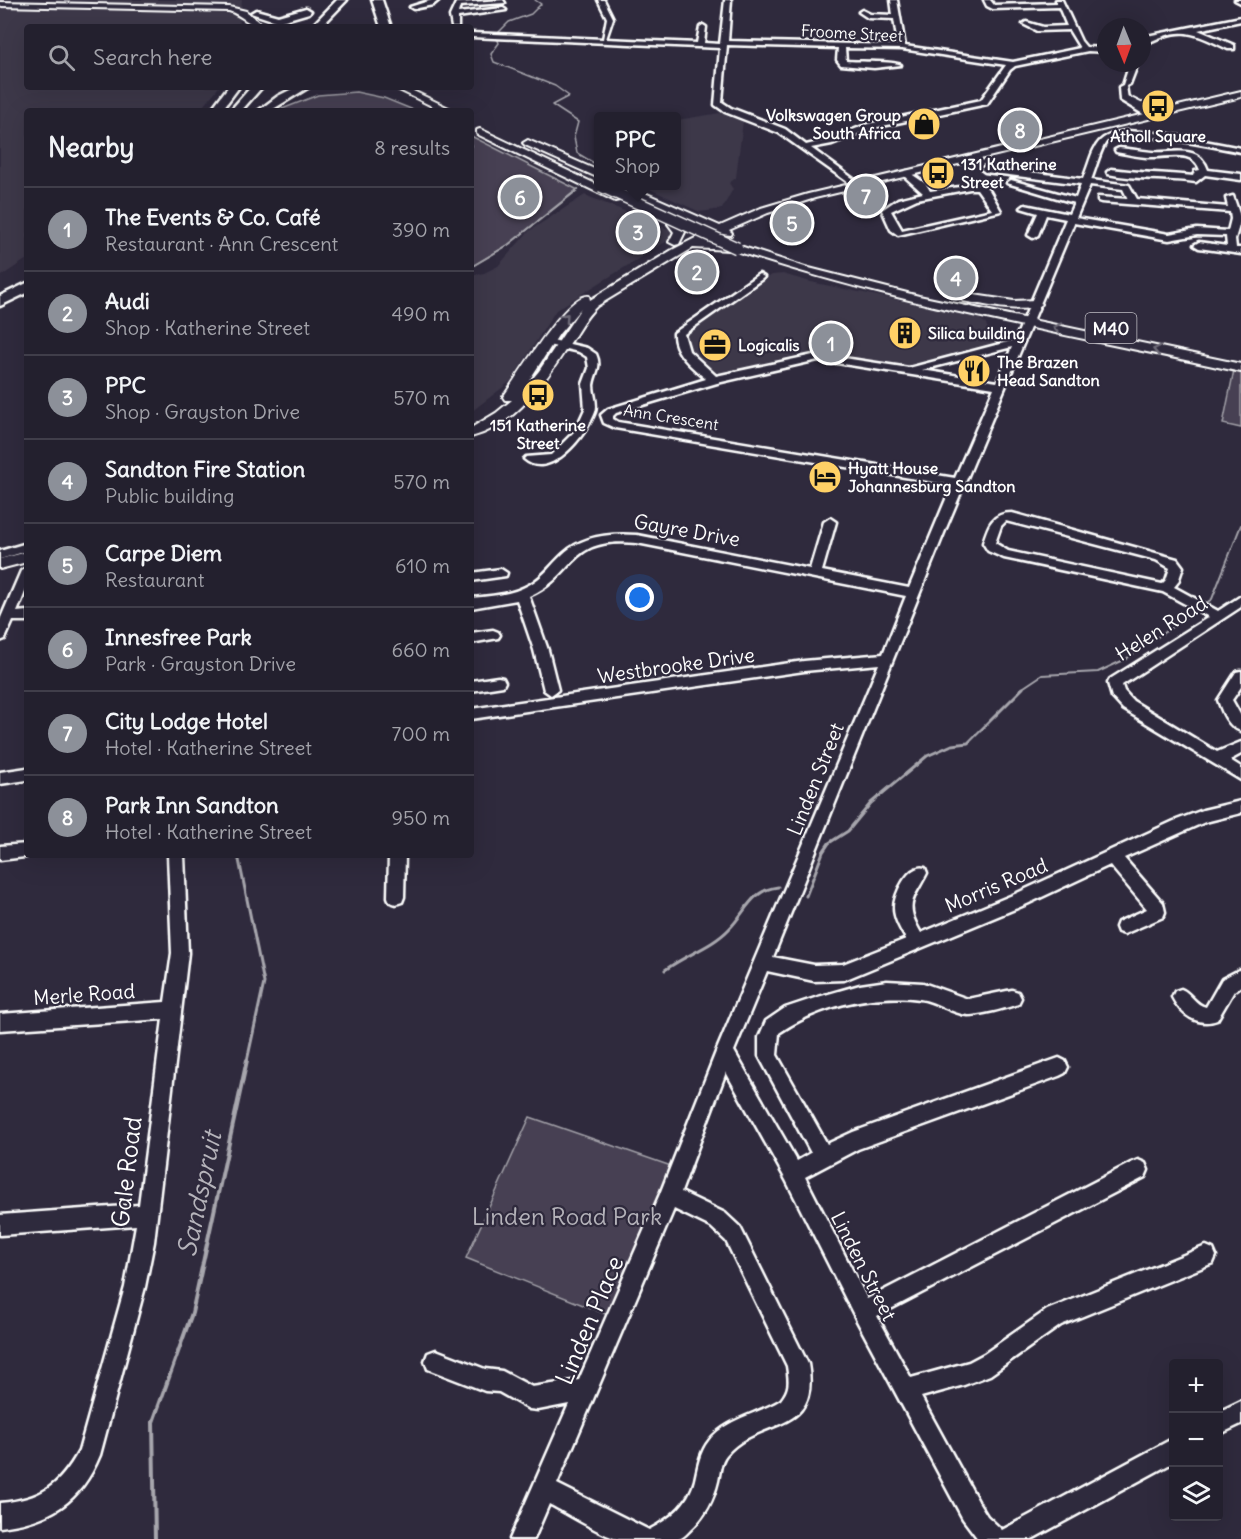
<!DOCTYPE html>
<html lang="en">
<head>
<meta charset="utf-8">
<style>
  body { margin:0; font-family:Delius,sans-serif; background:#2b2836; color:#f1f3f6 }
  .controls { position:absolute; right:18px; bottom:18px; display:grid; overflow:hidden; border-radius:6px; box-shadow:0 6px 24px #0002 }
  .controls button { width:54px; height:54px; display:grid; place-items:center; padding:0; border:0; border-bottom:2px solid #403e4a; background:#23202e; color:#f1f3f6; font:30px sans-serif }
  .compass { position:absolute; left:1097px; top:18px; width:54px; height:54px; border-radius:50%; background:#23202e; box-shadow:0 6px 24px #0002; rotate:179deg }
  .you { position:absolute; left:640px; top:598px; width:21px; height:21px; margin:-15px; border:4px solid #fff; border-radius:50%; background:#1a73e8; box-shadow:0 0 0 9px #1a73e833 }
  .badge { display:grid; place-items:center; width:39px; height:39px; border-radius:50%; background:#8c9099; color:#fff; font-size:20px; font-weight:700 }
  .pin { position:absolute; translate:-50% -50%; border:3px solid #fff; box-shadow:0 2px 6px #0006 }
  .popup { position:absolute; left:594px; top:112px; width:87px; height:78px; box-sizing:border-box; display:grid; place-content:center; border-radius:6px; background:#23202e; filter:drop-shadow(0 2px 4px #0005); font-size:20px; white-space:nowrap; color:#a3a3aa }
  .popup b { font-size:22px; color:#f1f3f6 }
  .popup::after { content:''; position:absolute; left:50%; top:100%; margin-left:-12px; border:12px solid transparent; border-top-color:#23202e }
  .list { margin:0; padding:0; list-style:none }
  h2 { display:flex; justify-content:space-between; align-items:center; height:78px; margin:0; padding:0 24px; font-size:26px }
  h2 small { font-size:20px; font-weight:400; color:#a3a3aa }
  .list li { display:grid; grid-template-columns:39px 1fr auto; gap:18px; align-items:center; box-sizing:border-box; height:84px; padding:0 24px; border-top:2px solid #403e4a }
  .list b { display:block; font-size:22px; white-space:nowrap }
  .list p { margin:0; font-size:20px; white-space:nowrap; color:#a3a3aa }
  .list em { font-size:20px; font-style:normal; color:#a3a3aa }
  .icon { flex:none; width:33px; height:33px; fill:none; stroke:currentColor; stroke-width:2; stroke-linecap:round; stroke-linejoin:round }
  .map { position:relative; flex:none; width:1241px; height:1539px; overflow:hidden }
  .search { position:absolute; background:#23202e; box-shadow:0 6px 24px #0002; left:24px; top:24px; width:450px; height:66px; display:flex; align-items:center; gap:15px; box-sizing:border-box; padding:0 21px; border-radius:6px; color:#a3a3aa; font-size:22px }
  .panel { position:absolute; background:#23202e; box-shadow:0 6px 24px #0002; left:24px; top:108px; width:450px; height:750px; border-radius:6px }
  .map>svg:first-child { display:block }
</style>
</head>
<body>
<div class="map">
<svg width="1241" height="1539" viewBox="0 0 1241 1539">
  <rect width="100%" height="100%" fill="#2f2a3d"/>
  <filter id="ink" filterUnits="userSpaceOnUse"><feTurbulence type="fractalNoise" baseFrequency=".0167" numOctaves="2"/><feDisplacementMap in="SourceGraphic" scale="12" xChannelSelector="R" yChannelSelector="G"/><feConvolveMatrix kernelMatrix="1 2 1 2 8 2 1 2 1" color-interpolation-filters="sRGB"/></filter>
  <g filter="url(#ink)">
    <path fill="#3c3749" d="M0,0H242L239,27H27V87H219L199,111H27V259L0,277Z
      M720,113L743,121L736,178L729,183L733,189L722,209L700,212L643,186H677V120Z
      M585,195L673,231L672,238L556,310L511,381L471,412V275L484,273L498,266L529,231Z
      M783,274L811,282L975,316L985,323L997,344L907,368L817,354H800L717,375L687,345V333L772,275Z"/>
    <path fill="#464152" stroke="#a2a0a8" stroke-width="1.5" d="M356,92L384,98L416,111H277L318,95Z
      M471,136L578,190L508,245L471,267Z
      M1234,370L1241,372V428L1223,424Z
      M530,1117L671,1166L608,1315L466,1258Z"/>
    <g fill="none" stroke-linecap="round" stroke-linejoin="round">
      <path stroke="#a7a6ad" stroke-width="1.5" d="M535,0L541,4L531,14L509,22L496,35L499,43L491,54L494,62L555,86L569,96L552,105L578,122L574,137L577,153L599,166"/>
      <path stroke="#a7a6ad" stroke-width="2" d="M471,267L508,245L578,189
        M1021,689L1042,675L1098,672L1126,659L1212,599L1241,525"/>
      <path stroke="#a7a6ad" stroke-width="3" d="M238,855L264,983L247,1061
        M806,896L823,852L829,843L848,831L871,803L927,756L952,745L968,743L1023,688
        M665,970C685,955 712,947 729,929C746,912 751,890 778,887"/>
      <path stroke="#a7a6ad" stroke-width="4" d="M155,1539L153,1422L192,1313L247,1060"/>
      <g stroke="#fff" stroke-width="5">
        <path id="minor" d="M432,0H439L433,5L413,9L410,7Z
          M503,0L505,3L460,6L458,13L503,8L506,10L458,17V27H452L450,16L456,3Z
          M598,0H604L613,18L606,39L697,43L700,27L703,25L706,27L704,43L720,44L725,0H731L728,41L898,45L894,19L868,18L859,12L862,10L870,14L893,15L891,0H897L905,46L1013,62L1080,48L1069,30L1037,31L1023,24L1026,22L1043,27L1067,26L1059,7L993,9L987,6L984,0H990L994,5L1057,3L1056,0H1062L1081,41L1086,47L1106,48V52L1088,51L1015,66L1010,70L987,104L873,128L832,144L811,148L855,180L856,182L852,185L779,133L725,112L715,105L720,48L471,37V33L603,39L607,18ZM727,45L838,48L837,60L841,65L874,68L901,65C894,61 858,62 846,61L845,48L902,49L1006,65L981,100L868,124L827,140L806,145L785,129L731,108L722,102Z
          M1235,0H1241V3Z
          M1241,17V21L1198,30L1234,45V49H1228C1190,31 1181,25 1142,46V40L1147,36Z
          M1130,63H1138L1130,84L1126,86L1128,99L1154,113V117H1148L1120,100L1119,87L1123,85Z
          M1127,131L1168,134L1241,148V152C1219,148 1122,126 1107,141C1101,147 1095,171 1091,180L1129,185L1137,199L1228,207L1226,198L1233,196L1241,219L1235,239L1236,248H1241V254L1199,248L1194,245L1199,242L1227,246L1226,236L1197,235L1169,240L1074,223L946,528L773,957L814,965L843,964L906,939C901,930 894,919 894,908C894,894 909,863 925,868L927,873C914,899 903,903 921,933L1015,894L1174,821L1203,810L1241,801V813L1205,822L1124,858L1163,903L1165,912L1163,917L1124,934L1118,932L1116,927L1118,922L1147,909L1110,865L1027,904L844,980L814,981L767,971L734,1051L797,1161L811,1153L759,1056V1037L766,1021L785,1008L818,997L860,985L887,981L923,983L968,999L1012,990L1018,992L1021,998L1018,1004C1007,1008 980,1015 968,1015C952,1014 937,1001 920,999C873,993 818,1006 779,1033L777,1055L827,1144L853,1132L1059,1058L1065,1061L1068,1067L1065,1073L1059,1076L858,1149L805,1177L867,1299L1131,1163L1138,1160L1145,1163L1148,1170L1145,1177L877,1316L911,1378L969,1362L984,1354L1047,1310L1206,1246L1213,1249L1216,1256L1213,1263L1061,1325L990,1375L964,1385L921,1397L979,1503L987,1516L1002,1530L1174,1438V1462L1032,1539H978L963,1519L856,1319L786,1180L726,1072L681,1192L725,1213L740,1227L808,1364C821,1437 758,1416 726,1455C720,1462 720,1472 718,1481C714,1498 705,1516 692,1528C688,1532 683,1538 678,1539C669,1539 627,1539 618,1539C603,1536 565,1512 549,1504L534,1539H510L569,1404L538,1410L529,1409L499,1392L485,1391L428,1369L425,1361L428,1353L436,1350L485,1369L502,1371L532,1387L579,1380L660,1194L716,1052L879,664L804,671L471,719V709L804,661L883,654L906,596L637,543C566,536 579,574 529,596L548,650L558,690L551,695L544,690L534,650L517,600L471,608V598C491,596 512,595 529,585C544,577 551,565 563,554C583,535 611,533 637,535L810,569L824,522L830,518L836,522L822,571L909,588L952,485L615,428L604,423L601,415L608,409L706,379C692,367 673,353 674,333L759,274L764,277L762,279L684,334L689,351L716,376L818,354L909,368L1015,340L1066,219L1046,215L1038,235L1033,238L1028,235L1038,213L1021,208L1025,205L1069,214L1074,203L1007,183L1011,180L1076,198L1081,184L985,172L981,169L985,166L1083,179C1095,150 1092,135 1127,131ZM1090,185L1123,189L1128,199L1098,197V201L1101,202L1230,212L1231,219L1228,231L1197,229L1169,234L1076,218ZM1012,347L997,382L922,370ZM818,360L994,388L955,478L618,422L613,419V416L616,413L717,383ZM674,1209L711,1227L726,1241L787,1366C789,1380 791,1388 781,1400C759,1414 725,1419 709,1441C700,1452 698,1467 695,1480C689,1504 670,1519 649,1530L557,1484Z
          M1119,148C1130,149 1141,151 1152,152C1173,154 1199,143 1208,170L1241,174V180L1205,175L1196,182C1166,178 1137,180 1108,174L1107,172L1111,169C1139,173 1165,173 1193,176L1195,171L1200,170C1193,150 1171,157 1154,157C1142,158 1128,154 1116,152L1115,150Z
          M907,171L926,184L930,191L982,184L989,190L1001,211L898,235L891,230L882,210L898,199L923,193L904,176L903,174ZM970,189H977L992,210L902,230L891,211L917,199Z
          M548,339L587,348L596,354C602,367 595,372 593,385C593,394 598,403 595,412C587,434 550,482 524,459L526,457L551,455L575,431L585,409L583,384L589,368L587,357L579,352L544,344V340Z
          M1012,513L1177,559L1183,567L1178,582L1174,587L1218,611L1241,596V607L1122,685L1124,691L1133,701L1217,752L1241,742V754L1230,760L1241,767V780L1123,709L1112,697L1108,683L1110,679L1209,617L1163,592L1004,558L988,551L983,543C988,526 992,513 1012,513ZM1006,521L1156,560L1170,568L1166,580L1162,584L1008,551L995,543L1001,526Z
          M27,543V551L0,559V551Z
          M27,567V587L17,612L27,611V621H13L5,639L0,641V620L21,571Z
          M501,569L507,573L506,576L471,581V573Z
          M493,630L498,632L500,635L498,638L471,643V633Z
          M1241,671V687L1232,700L1241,716V731C1228,727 1222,712 1218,700L1236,672Z
          M498,677L503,678L505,682L503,686L471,691V681Z
          M27,768V780L0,784V772Z
          M27,844V855L33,856L0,860V846Z
          M168,855H184L188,953L154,1242L145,1287L100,1455C80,1503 50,1521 0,1527V1503C41,1499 59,1487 79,1451L125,1287L136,1225L0,1235V1215L139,1205L163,1019L0,1030V1014L165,1002L172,953Z
          M389,855H405L404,897L402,902L396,904L390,902L388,897Z
          M1241,969V986L1234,991L1217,1020C1198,1027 1181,1015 1172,997L1175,991L1181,989C1191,993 1195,1005 1206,1007L1222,979Z
          M1241,1401V1424L1218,1435V1412Z"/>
      </g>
      <g stroke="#fff" stroke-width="4">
        <path id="major" d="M0,2L229,7L246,11L264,27C250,27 242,15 229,11L0,6Z
          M393,87H405L455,111H442Z
          M1241,91V97L815,198L768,213L729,230L732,233L731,235L720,234L707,241L729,246V250L693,248L597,306C585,317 579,330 570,343C547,379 516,426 471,437V428L496,413L512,400H505L503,397C517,378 568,292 589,296L590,300L672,250L711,230L618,188L617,186H629L720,226L761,208L808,194ZM581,308L539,371L523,390L559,334Z
          M1123,94L1141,103L1156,104L1161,107C1148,115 1132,106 1120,99V95Z
          M480,129L623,197L624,199L615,201L477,134V130Z
          M528,140L599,171V178L525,145L523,143Z
          M673,221L677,222L685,232L679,244L675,245L669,242L674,232L668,224Z
          M737,245L805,267L919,296L1241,364V372C1071,335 898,305 733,250L731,248Z
          M967,294L1014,301L1036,300L1042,304C1030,315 979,304 963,301V295Z
          M27,552V562L0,569V559Z"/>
      </g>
      <g stroke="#fff" stroke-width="5">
        <path id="highway" d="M337,0H347L321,27H311Z
          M372,0H382L391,27H381Z
          M306,8L311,11L309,13L278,22L251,13L256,10L278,16Z
          M228,87H239L221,111H210Z
          M251,87H262L241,111H230Z
          M296,87H309L270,111H258L278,96Z
          M27,283V293L0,306V296Z"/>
      </g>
      <use href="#minor" fill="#2f2a3d" fill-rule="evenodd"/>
      <use href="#major" fill="#2f2a3d" fill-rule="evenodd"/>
      <use href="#highway" fill="#2f2a3d" fill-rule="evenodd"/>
      <g stroke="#fff" stroke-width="14" stroke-linecap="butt">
        <path id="major-bridge" d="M601,186L737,248"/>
      </g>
      <use href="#major-bridge" stroke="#2f2a3d" stroke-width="11"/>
    </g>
    <defs><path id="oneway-chevron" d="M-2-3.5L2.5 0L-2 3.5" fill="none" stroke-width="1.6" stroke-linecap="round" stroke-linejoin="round" transform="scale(1.5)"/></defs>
    <g stroke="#6d6a77">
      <use href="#oneway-chevron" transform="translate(565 317) rotate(-48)"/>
      <use href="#oneway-chevron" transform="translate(1057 328) rotate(-168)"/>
      <use href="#oneway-chevron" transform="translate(1157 350) rotate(-168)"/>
    </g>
  </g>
  <defs>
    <g id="bus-disc" transform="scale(1.725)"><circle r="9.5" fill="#ffd166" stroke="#2f2a3d"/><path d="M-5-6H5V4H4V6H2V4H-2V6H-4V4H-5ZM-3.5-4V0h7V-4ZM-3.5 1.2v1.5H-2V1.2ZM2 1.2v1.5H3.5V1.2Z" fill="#111"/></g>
    <g id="shop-disc" transform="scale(1.725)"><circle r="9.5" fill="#ffd166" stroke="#2f2a3d"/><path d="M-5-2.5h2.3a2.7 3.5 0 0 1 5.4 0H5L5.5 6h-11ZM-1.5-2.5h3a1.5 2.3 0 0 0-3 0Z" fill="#111"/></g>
    <g id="building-disc" transform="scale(1.725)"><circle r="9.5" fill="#ffd166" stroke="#2f2a3d"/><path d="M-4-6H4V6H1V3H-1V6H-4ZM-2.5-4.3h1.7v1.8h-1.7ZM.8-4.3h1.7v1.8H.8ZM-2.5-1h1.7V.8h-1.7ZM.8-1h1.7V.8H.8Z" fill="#111"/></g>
    <g id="office-disc" transform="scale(1.725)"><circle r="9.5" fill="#ffd166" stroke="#2f2a3d"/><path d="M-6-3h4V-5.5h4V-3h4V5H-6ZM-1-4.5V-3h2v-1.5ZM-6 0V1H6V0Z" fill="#111"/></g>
    <g id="restaurant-disc" transform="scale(1.725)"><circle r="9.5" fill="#ffd166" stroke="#2f2a3d"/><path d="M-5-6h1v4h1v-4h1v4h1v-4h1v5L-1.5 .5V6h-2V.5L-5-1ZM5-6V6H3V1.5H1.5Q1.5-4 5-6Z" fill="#111"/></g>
    <g id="hotel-disc" transform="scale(1.725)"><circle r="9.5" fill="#ffd166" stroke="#2f2a3d"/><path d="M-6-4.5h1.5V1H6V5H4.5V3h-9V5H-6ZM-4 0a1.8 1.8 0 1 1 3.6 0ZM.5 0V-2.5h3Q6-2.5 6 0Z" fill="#111"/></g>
  </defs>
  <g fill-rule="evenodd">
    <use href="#bus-disc" x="1158" y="106"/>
    <use href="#shop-disc" x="924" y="124"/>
    <use href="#bus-disc" x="938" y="173"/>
    <use href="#building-disc" x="905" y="333"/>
    <use href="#office-disc" x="715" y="345"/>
    <use href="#restaurant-disc" x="974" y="371"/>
    <use href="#bus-disc" x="538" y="395"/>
    <use href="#hotel-disc" x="825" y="477"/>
  </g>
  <g text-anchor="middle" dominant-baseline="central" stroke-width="4.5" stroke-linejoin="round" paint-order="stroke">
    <g font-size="16" fill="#fff" stroke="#2f2a3d">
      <text transform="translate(852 33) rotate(3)">Froome Street</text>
      <text transform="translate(671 417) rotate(9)">Ann Crescent</text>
    </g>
    <g font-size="16" font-weight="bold" fill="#fff" stroke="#2f2a3d" text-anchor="start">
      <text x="901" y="115" text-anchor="end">Volkswagen Group<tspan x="901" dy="18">South Africa</tspan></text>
      <text x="1158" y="136" text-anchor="middle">Atholl Square</text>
      <text x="961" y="164">131 Katherine<tspan x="961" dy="18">Street</tspan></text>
      <text x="928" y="333">Silica building</text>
      <text x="738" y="345">Logicalis</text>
      <text x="997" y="362">The Brazen<tspan x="997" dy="18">Head Sandton</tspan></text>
      <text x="538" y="425" text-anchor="middle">151 Katherine<tspan x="538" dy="18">Street</tspan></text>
      <text x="848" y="468">Hyatt House<tspan x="848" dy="18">Johannesburg Sandton</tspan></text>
    </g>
    <rect fill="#2f2a3d" stroke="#c1bfc5" stroke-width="1.5" x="1085.5" y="313" width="51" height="30" rx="4.5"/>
    <g font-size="18" font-weight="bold" fill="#fff">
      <text x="1111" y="328">M40</text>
    </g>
    <g font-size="20" fill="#fff" stroke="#2f2a3d">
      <text transform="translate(687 530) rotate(10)">Gayre Drive</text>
      <text transform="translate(1161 628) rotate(-32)">Helen Road</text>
      <text transform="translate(676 665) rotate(-8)">Westbrooke Drive</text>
      <text transform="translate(815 779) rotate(-68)">Linden Street</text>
      <text transform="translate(996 885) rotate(-23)">Morris Road</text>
      <text transform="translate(84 994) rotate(-4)">Merle Road</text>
      <text transform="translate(864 1266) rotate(63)">Linden Street</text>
    </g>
    <g font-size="24" fill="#fff" stroke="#2f2a3d">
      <text transform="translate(126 1172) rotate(-83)">Gale Road</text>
      <text transform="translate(589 1320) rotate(-67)">Linden Place</text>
    </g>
    <g font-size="24" fill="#b5b3ba" stroke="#2f2a3d">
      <text x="567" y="1216">Linden Road Park</text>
    </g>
    <g font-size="26" font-style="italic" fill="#b6b4bb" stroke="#2f2a3d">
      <text transform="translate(199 1194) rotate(-78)">Sandspruit</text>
    </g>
  </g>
</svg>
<div class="controls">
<button>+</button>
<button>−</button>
<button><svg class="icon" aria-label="layers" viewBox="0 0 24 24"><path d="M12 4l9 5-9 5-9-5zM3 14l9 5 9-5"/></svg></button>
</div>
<svg class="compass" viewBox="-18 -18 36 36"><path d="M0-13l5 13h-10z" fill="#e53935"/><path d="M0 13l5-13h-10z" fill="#a3a3aa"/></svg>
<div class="you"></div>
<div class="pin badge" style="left:831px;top:343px">1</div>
<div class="pin badge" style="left:697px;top:272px">2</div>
<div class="pin badge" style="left:638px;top:232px">3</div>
<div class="popup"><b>PPC</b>Shop</div>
<div class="pin badge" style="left:956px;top:278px">4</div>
<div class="pin badge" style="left:792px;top:223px">5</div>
<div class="pin badge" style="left:520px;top:197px">6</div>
<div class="pin badge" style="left:866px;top:196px">7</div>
<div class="pin badge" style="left:1020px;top:130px">8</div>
<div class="search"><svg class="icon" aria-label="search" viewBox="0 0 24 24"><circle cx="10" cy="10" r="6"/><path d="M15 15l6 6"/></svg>Search here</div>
<section class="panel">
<h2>Nearby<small>8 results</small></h2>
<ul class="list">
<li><span class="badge">1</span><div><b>The Events &amp; Co. Café</b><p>Restaurant · Ann Crescent</p></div><em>390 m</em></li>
<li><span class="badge">2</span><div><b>Audi</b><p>Shop · Katherine Street</p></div><em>490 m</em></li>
<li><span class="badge">3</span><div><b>PPC</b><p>Shop · Grayston Drive</p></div><em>570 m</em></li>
<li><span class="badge">4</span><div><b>Sandton Fire Station</b><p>Public building</p></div><em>570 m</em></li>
<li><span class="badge">5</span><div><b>Carpe Diem</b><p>Restaurant</p></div><em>610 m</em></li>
<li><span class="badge">6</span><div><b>Innesfree Park</b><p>Park · Grayston Drive</p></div><em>660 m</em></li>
<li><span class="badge">7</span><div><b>City Lodge Hotel</b><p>Hotel · Katherine Street</p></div><em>700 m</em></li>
<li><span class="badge">8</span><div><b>Park Inn Sandton</b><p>Hotel · Katherine Street</p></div><em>950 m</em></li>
</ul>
</section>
</div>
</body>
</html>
